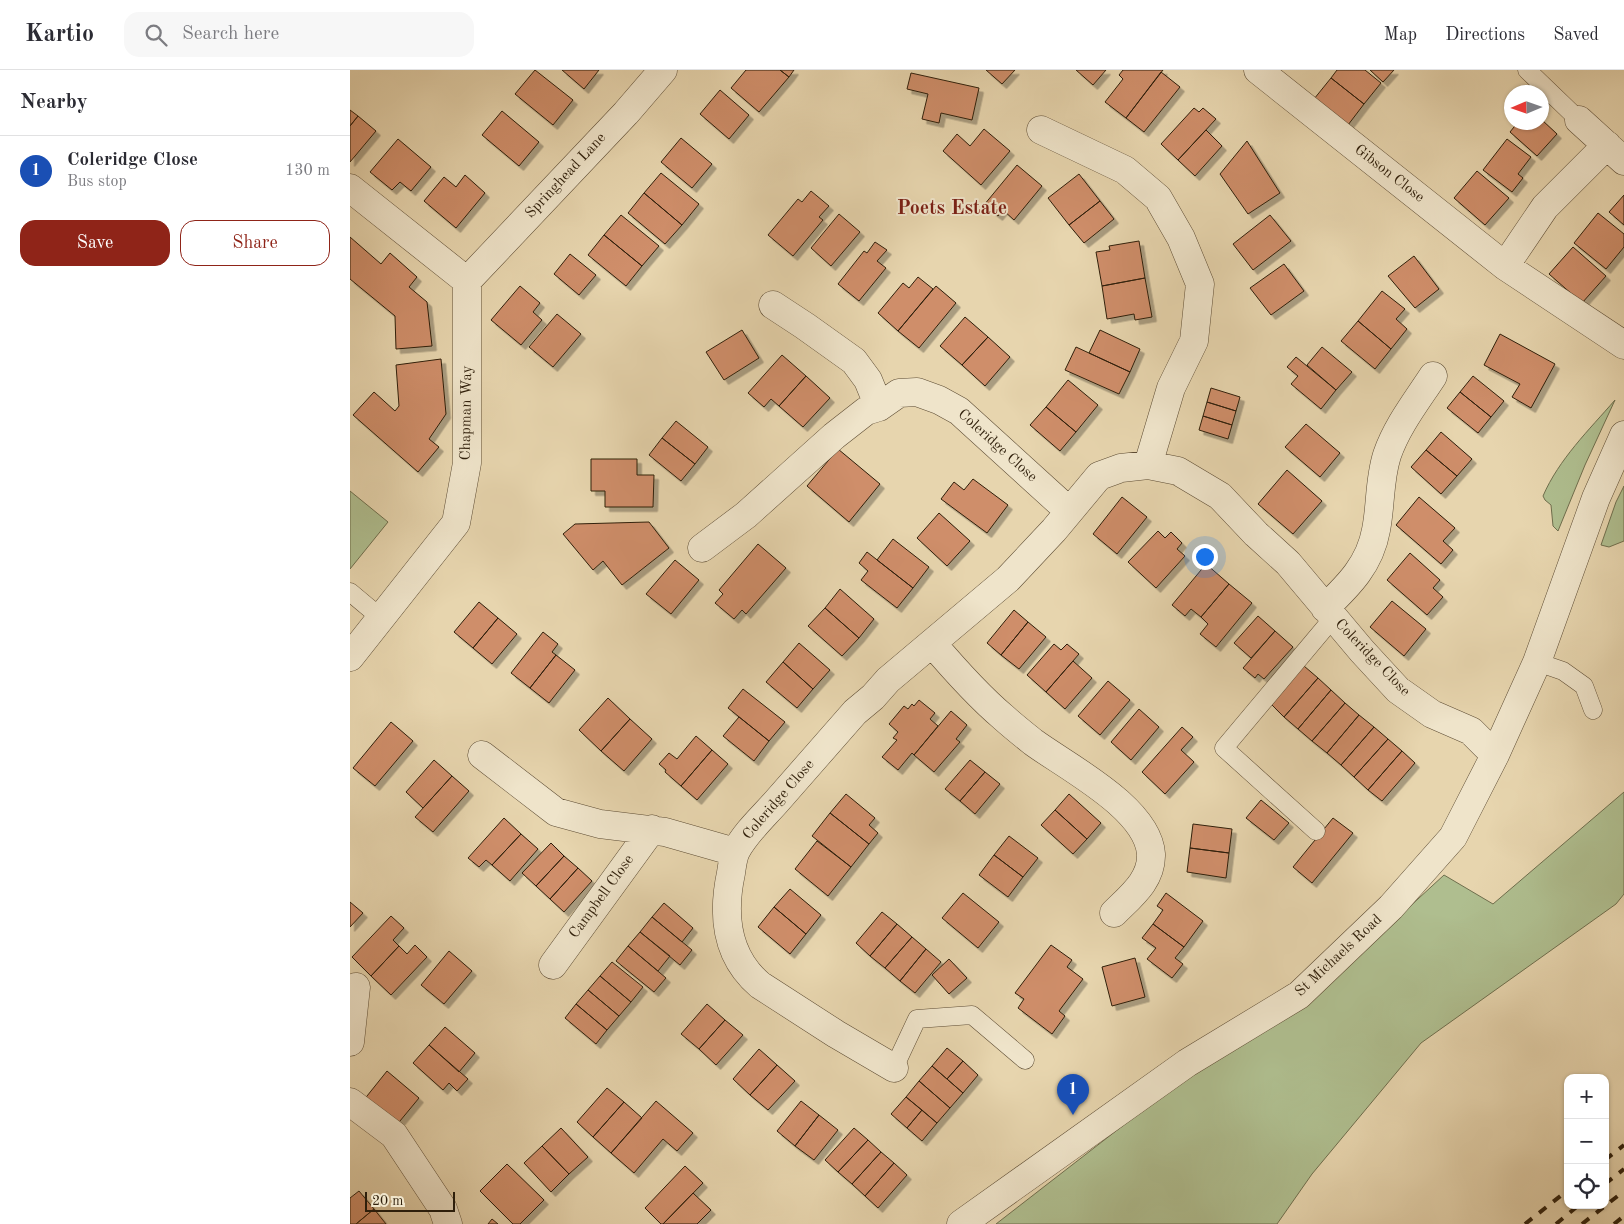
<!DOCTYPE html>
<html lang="en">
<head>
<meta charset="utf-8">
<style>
  body { margin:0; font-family:"Old Standard TT",serif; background:#f7f7f7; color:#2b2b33 }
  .controls { position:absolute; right:15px; bottom:15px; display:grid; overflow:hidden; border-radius:10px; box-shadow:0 1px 4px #0004 }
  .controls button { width:45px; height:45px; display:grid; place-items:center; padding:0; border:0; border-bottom:1px solid #e1e1e2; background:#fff; color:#2b2b33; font:25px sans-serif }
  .compass { position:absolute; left:1154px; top:15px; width:45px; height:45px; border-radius:50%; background:#fff; box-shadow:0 1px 4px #0004; rotate:268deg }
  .scale { position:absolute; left:15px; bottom:12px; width:90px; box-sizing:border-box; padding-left:5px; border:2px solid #2f1f0b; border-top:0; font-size:14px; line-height:18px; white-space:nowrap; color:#2f1f0b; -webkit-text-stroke:4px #efe4ca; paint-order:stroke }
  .you { position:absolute; left:854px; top:486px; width:18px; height:18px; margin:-12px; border:4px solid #fff; border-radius:50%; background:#1a73e8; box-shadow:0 0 0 8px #1a73e833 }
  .badge { display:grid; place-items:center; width:32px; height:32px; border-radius:50%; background:#8f2418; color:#fff; font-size:16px; font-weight:700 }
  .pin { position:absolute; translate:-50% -41px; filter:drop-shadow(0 1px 2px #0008) }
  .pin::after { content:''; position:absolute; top:26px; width:18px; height:15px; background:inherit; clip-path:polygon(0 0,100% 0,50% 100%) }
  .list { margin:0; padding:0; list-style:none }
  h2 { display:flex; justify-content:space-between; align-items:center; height:65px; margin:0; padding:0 20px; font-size:21px }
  h2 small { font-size:16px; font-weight:400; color:#7c7c81 }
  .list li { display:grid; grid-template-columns:32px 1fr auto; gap:15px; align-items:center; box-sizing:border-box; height:70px; padding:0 20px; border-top:1px solid #e1e1e2 }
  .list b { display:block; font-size:19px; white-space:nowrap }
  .list p { margin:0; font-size:16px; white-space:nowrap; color:#7c7c81 }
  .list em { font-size:16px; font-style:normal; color:#7c7c81 }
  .actions { display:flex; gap:10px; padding:15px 20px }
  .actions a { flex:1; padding:11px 0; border:1px solid #8f2418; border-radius:15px; text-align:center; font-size:18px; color:#8f2418 }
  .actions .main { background:#8f2418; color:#fff }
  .icon { flex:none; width:28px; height:28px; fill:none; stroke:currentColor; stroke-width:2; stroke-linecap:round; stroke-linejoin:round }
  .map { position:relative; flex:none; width:1274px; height:1154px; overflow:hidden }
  header { display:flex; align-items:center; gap:30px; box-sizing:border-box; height:70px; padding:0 25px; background:#fff; border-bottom:1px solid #e1e1e2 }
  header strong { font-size:24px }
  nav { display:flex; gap:28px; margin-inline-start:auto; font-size:18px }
  .search { width:350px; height:45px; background:#f7f7f7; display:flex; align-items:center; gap:12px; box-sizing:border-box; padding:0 18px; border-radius:15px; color:#7c7c81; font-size:19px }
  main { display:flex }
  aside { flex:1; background:#fff }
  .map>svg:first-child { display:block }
</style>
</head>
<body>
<header>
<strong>Kartio</strong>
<div class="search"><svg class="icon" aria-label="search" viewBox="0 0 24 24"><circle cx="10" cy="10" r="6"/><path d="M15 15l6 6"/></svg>Search here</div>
<nav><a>Map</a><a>Directions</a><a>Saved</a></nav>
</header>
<main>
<aside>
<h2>Nearby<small></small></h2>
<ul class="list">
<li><span class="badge" style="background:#1a4fb4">1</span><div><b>Coleridge Close</b><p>Bus stop</p></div><em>130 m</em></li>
</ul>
<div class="actions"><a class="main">Save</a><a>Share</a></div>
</aside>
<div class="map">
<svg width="1274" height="1154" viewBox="0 0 1274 1154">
  <defs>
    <filter id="shadow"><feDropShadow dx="4.5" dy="4.5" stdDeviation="0" flood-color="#0004"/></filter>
  </defs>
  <rect width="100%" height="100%" fill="#e7d5ae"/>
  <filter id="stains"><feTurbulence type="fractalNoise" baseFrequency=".004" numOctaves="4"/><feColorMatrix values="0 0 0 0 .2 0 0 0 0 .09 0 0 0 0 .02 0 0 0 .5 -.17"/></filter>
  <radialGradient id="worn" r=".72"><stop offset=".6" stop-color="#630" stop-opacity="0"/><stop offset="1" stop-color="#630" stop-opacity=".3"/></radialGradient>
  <path fill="#afbe8f" stroke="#6f6e4d" d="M1265,330L1235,395L1208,461L1203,456L1201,435L1195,430L1193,426C1209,389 1239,360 1265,330Z
    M1274,416V471L1259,477L1251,475L1266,432Z
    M0,421L38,452L0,499Z
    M1274,722V824L1266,834L1071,973L962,1104L927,1154H646L869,981L954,934L1094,805L1143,834Z"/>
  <path fill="#cf8e6a" stroke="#2f1f0b" filter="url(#shadow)" d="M185,0L223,30L203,55L165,24Z
    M212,0H249L234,19Z
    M396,0H430L439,7L409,42L381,18Z
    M430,0H444L439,7Z
    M636,0H665L652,14Z
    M726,0H756L743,15Z
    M773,0H813L776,48L755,32L773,9L769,5Z
    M987,0H1015L1031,13L1014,34L981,8Z
    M1020,0H1044L1033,12Z
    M811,2L830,17L794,62L776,48Z
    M561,3L629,18L622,50L591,43L589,53L572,49L578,24L557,19Z
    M981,8L1014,34L998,55L964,29Z
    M370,20L399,45L379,69L350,44Z
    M1162,33V47L1155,41Z
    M844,38L849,42L853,38L866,49L828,90L811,74Z
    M0,40L8,46L0,56Z
    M152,41L189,72L169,96L132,65Z
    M8,46L26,61L0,92V56Z
    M1192,50L1207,64L1187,86L1160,62L1168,52H1192Z
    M634,59L660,81L631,115L593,81L607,64L620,76Z
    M856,60L872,76L845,106L828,90Z
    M331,68L362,94L342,118L311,92Z
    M48,69L81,97L61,121L50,112L42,120L20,102Z
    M1157,69L1181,87L1168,104L1173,108L1162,122L1133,100Z
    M897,71L930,123L898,144L870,104Z
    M667,95L692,116L664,150L653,140L648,146L634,135Z
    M1127,101L1159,128L1135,155L1104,128Z
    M311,103L349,134L332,155L294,123Z
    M729,104L750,131L719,155L698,128Z
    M115,105L135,123L106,158L74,131L94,107L106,117Z
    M461,121L479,136L469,147L473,150L443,186L418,165L448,129L452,132Z
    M294,123L332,155L315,174L278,143Z
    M1274,125V155L1259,142Z
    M750,131L764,149L734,173L719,155Z
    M1248,143L1274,164V177L1256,199L1224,173Z
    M489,144L510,162L481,196L461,178Z
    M271,145L309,176L292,196L254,165Z
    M920,145L941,171L903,200L883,174Z
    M254,165L292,196L276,216L238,185Z
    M0,167L31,194L40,183L67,207L59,217L77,232L82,276L46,279L45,246L0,209Z
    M789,171L795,208L752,216L746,182L760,180L759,176Z
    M525,172L537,180L527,191L536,198L509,231L488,214L514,181L517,183Z
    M1223,177L1256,206L1232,233L1199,204Z
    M220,184L246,205L229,225L204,204Z
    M1064,186L1089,219L1065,238L1038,206Z
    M934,194L954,221L921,245L900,218Z
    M568,207L583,219L548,261L528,243L553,213L559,218Z
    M795,208L802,247L785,250L784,244L757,249L752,216Z
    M170,216L190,233L183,242L192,250L171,275L141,250Z
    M586,216L606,233L569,278L548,261Z
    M1032,221L1055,239L1046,249L1057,259L1041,279L1008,251Z
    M207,244L231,264L203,297L179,277Z
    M615,247L638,267L612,295L590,276Z
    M1008,251L1041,279L1025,299L991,271Z
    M392,260L409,288L374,310L356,282Z
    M750,260L790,279L780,302L739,283Z
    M1150,264L1205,294L1181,338L1162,327L1170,314L1134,295Z
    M638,267L660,287L635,316L612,295Z
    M726,277L780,302L769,324L715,300Z
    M972,277L1002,302L986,320L957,295Z
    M432,285L456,306L429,336L421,329L414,337L398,323Z
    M946,287L986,320L971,339L941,314L948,306L937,297Z
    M91,289L96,344L79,369L89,377L68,402L3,345L24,322L45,341L49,336L46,295Z
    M456,306L480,328L453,357L429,336Z
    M1123,306L1154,331L1141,347L1110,322Z
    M718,310L748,335L726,362L696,337Z
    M861,318L890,327L886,341L857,332Z
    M1110,322L1141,347L1128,363L1097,338Z
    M857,332L886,341L882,355L853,346Z
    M696,337L726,362L710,381L680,355Z
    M853,346L882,355L878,369L849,360Z
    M326,351L358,377L345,394L312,368Z
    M956,354L990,383L970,407L935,377Z
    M1091,362L1122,389L1107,406L1076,380Z
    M312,368L345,394L331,411L299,385Z
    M488,379L530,414L499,452L457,416Z
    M1076,380L1107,406L1091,424L1061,397Z
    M241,389H287V405H304L303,437H255V421H241Z
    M937,400L972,431L943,464L908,434Z
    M623,409L658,435L637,463L591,429L604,412L614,420Z
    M772,427L797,447L767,484L743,464Z
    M1069,427L1105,458L1093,471L1103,480L1091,494L1046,455Z
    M589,443L620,471L597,496L567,468Z
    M299,452L319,478L272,515L253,491L243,500L213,464L225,454Z
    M808,461L815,468L821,462L832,473L827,479L835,486L806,518L778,492Z
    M543,469L579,497L563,518L527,490Z
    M408,474L436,498L396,544L392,540L384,549L365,533L373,524L369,520Z
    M517,482L563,518L547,538L511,510L518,501L509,493Z
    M1060,483L1090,510L1083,518L1093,527L1077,545L1037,510Z
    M325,490L349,510L321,544L296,524Z
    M856,494L879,514L851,547L841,539L835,546L822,535Z
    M879,514L902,533L866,577L850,564L858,554L851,547Z
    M490,519L524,549L509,568L475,538Z
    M1042,531L1076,559L1054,586L1020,557Z
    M129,532L148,548L123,578L104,562Z
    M475,538L509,568L492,586L458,556Z
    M664,540L678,552L651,585L637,573Z
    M908,546L925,561L901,588L884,573Z
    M148,548L167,564L142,594L123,578Z
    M678,552L696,567L669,599L651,585Z
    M925,561L943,577L914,609L908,604L905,608L893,598Z
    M193,562L208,574L202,582L206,585L180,618L161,603Z
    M449,573L480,600L463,619L433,592Z
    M704,574L711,580L717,574L729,584L696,622L677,605Z
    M206,585L225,600L199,633L180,618Z
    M723,591L742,608L715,639L696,622Z
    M433,592L463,619L447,638L416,612Z
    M954,596L968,608L934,647L921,634Z
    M968,608L981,620L948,659L934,647Z
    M758,611L780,630L750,665L728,646Z
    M393,619L435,652L419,671L378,638Z
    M981,620L995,633L962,671L948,659Z
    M258,628L280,649L251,681L229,660Z
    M569,630L585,643L580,649L588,656L564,685L562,683L548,700L532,687L547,670L543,668L548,662L539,654L554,636L558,639L562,634L564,636Z
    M995,633L1009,645L977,683L962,671Z
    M789,639L809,657L781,690L761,672Z
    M601,641L617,655L606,669L610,672L584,702L564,685Z
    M1009,645L1024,657L991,695L977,683Z
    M389,647L419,671L404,691L373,666Z
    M280,649L302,669L274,701L251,681Z
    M41,652L63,671L25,716L3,698Z
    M832,657L843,667L831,680L844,692L815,724L792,702Z
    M1024,657L1038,669L1004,707L991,695Z
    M346,666L362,680L331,716L315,702L316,700L309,694L319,683L327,689Z
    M1038,669L1052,681L1018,720L1004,707Z
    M362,680L378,694L347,730L331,716Z
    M1052,681L1065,693L1032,731L1018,720Z
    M84,690L102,706L73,738L56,722Z
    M620,690L635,702L610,731L595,719Z
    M635,702L650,714L625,744L610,731Z
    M102,706L119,721L83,762L65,747Z
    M496,724L525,748L519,755L528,763L519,774L480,743Z
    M719,724L751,753L737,769L705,740Z
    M911,730L939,753L924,770L896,748Z
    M705,740L737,769L723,784L691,755Z
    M480,743L519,774L501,797L462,766Z
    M154,748L171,764L142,795L136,790L129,797L118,788Z
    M983,748L1003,763L962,813L943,797Z
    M843,754L882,759L879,783L840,778Z
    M171,764L188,779L160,811L142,795Z
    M659,766L688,788L673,807L644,785Z
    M467,771L501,797L478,826L445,799Z
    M201,773L214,786L186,816L172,803Z
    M840,778L879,783L876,808L837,802Z
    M644,785L673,807L658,827L629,805Z
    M214,786L228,798L200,829L186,816Z
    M228,798L242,811L214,842L200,829Z
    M440,819L471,845L456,864L424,837Z
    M613,823L649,852L628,878L592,848Z
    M816,823L853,851L834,877L803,854L813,840L807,836Z
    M0,832L13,843L0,857Z
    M314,833L343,858L332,872L302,847Z
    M424,837L456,864L440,884L408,857Z
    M532,842L547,854L520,886L506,873Z
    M41,846L54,858L43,870L49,876L21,906L2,887Z
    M302,847L342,880L330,895L290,862Z
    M547,854L562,867L535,898L520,886Z
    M803,854L834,877L825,888L833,894L822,908L797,889L806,878L792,868Z
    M290,862L320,886L308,901L278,876Z
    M562,867L576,879L550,911L535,898Z
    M65,875L77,887L41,925L21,906L49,876L57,884Z
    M701,875L722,890L717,897L733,909L709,941L715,946L702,964L668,938L674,929L665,923Z
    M278,876L316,908L304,922L266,891Z
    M576,879L591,892L565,923L550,911Z
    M99,881L122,901L94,934L71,915Z
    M785,888L795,927L762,936L752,897Z
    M599,889L617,908L599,924L582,905Z
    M262,892L293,917L281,932L250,906Z
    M250,906L281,932L269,946L238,920Z
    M238,920L269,946L257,960L226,934Z
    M226,934L257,960L246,974L215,948Z
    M357,934L375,950L349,979L331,964Z
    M375,950L393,965L366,995L349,979Z
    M95,957L125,983L109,1002L79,975Z
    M79,975L118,1009L107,1021L99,1013L93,1020L63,993Z
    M597,978L613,991L597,1009L582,996Z
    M409,979L427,995L400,1025L383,1009Z
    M613,991L628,1005L613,1023L597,1009Z
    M427,995L445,1011L418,1040L400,1025Z
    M582,996L613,1023L600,1038L569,1011Z
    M37,1001L69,1028L45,1057L13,1031Z
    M569,1011L600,1038L587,1053L556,1027Z
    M257,1018L274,1032L243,1067L227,1052Z
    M556,1027L572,1040L557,1058L541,1044Z
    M306,1031L343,1063L327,1081L313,1069L284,1103L261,1083Z
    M451,1031L469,1045L445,1076L427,1061Z
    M274,1032L292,1048L261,1083L243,1067Z
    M572,1040L587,1053L572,1071L557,1058Z
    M469,1045L488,1060L464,1090L445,1076Z
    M211,1058L238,1087L219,1104L192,1076Z
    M504,1058L518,1070L488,1102L475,1090Z
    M518,1070L531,1082L502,1114L488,1102Z
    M192,1076L219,1104L201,1122L174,1093Z
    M531,1082L544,1093L515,1126L502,1114Z
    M544,1093L557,1105L528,1138L515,1126Z
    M157,1094L194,1130L170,1154H163L130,1121Z
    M335,1096L353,1113L313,1154H311L295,1138Z
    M9,1121L24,1139L6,1154H0V1128Z
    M343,1123L361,1140L347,1154H313Z
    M24,1139L36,1154H6Z
    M142,1149L148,1154H138Z"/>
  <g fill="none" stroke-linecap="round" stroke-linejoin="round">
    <g stroke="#5d4c34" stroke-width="19">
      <path id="lane" d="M1177,0L1229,50
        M0,522L31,548
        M1187,592L1213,601L1234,616L1243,640
        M966,761L874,678L983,548
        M544,998L567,949L622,945L675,990"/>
    </g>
    <g stroke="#5d4c34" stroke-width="29">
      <path id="street" d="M908,0L1155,196L1274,275
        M1229,50L1274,91
        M691,60L775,100L808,128L831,168L850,214L844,271L821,318L798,395
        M0,118L117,211
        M1155,196L1195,137L1257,75
        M117,211L276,43L313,0
        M423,235L455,256L504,291L518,310L529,337
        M352,478L396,445L484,366L516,341L529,337L549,323L567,322L589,330L609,341L719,441
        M975,538C999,515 1020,494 1026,460C1031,435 1029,410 1037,385C1047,356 1066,332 1083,306
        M582,573C605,600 627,625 653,647C663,656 673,664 683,672C717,697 798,738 801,784C802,810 781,826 764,843
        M0,587L106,453L117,393V211
        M132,685L206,742L250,754L315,762L385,782
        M203,895L302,759
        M0,972L6,917
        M544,998L486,964L410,915C376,886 372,845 381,803C382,796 383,787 386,781C396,762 413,747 427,731C453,701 479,672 505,642L523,627L538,610L658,509L704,460L749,406L771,398L798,395L828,401L870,426L906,464L938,493L1012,581L1048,620L1082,644L1121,661L1145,685
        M0,1032L44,1065L93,1139L98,1154
        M611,1154L837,993L949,925L1041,837L1103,767L1145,685L1187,592L1246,428L1274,365"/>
    </g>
    <use href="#lane" stroke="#efe4ca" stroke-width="18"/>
    <use href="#street" stroke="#efe4ca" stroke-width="28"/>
    <path stroke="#2f1f0b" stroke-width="4" stroke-dasharray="9 9" stroke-linecap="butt" d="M1255,1090L1274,1075
      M1255,1114L1274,1099
      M1175,1154L1218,1120
      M1206,1154L1229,1135
      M1232,1154L1274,1121
      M1264,1154L1274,1146"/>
  </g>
  <g text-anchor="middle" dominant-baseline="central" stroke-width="4" stroke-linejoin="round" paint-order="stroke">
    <g font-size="15" fill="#2f1f0b" stroke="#efe4ca">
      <text transform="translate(1039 104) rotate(38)">Gibson Close</text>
      <text transform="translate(216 106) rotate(-47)">Springhead Lane</text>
      <text transform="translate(117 343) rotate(-89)">Chapman Way</text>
      <text transform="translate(647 376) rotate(42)">Coleridge Close</text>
      <text transform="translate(1022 588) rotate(46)">Coleridge Close</text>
      <text transform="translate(429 730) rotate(-49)">Coleridge Close</text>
      <text transform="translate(252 827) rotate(-54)">Campbell Close</text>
      <text transform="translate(989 886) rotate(-43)">St Michaels Road</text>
    </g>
    <g font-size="20" font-weight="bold" fill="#7a1f14" stroke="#efe4ca">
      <text x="602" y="139">Poets Estate</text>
    </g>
  </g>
  <rect width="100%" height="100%" filter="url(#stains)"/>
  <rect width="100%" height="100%" fill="url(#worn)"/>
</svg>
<div class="controls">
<button>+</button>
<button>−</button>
<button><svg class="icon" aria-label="locate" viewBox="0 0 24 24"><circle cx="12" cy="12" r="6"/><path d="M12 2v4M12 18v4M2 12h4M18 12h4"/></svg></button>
</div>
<svg class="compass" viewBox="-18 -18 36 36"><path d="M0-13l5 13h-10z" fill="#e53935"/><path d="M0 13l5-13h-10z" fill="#7c7c81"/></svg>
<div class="scale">20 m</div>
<div class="you"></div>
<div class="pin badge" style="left:723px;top:1045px;background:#1a4fb4">1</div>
</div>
</main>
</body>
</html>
